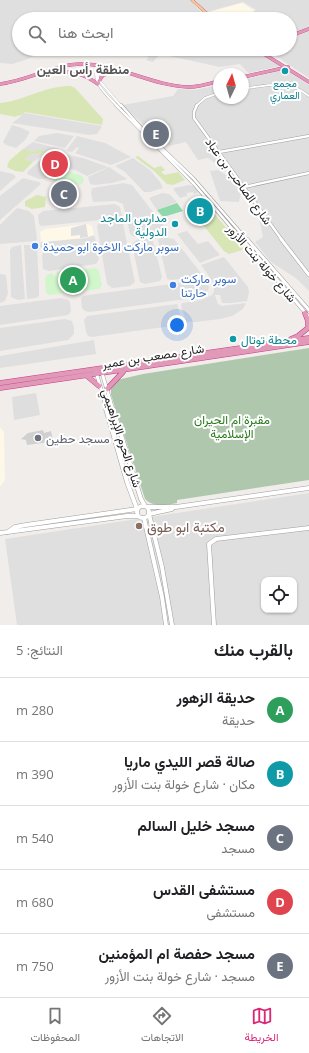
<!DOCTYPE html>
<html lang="ar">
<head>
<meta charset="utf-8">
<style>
  body { margin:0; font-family:"Open Sans",Vazirmatn,sans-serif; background:#f2f2f2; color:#202124; direction:rtl }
  .controls { position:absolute; right:12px; bottom:12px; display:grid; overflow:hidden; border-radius:8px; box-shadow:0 1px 3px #0004 }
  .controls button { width:36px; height:36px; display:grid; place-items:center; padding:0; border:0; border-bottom:1px solid #e0e0e0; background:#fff; color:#202124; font:20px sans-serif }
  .compass { position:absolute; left:213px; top:68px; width:36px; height:36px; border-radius:50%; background:#fff; box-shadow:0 1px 3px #0004; rotate:5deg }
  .you { position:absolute; left:177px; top:325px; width:14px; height:14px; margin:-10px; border:3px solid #fff; border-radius:50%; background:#1a73e8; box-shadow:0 0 0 6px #1a73e833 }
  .badge { display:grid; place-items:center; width:26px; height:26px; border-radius:50%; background:#db2777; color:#fff; font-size:13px; font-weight:700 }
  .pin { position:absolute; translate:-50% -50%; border:2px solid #fff; box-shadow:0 1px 4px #0006 }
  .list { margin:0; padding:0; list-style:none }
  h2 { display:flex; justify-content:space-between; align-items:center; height:52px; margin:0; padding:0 16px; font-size:17px }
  h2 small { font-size:13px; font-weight:400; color:#757577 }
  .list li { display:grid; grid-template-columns:26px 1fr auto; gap:12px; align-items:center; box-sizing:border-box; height:64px; padding:0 16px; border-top:1px solid #e0e0e0 }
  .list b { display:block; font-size:15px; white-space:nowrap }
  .list p { margin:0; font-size:13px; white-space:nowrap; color:#757577 }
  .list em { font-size:13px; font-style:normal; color:#757577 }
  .icon { flex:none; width:22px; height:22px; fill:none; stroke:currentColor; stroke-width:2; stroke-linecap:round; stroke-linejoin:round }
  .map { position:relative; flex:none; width:309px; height:625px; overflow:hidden; direction:ltr }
  .search { position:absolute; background:#fff; box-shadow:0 1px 3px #0004; left:12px; right:12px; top:12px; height:44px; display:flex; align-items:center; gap:10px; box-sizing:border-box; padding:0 14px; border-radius:22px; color:#757577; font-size:15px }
  .sheet { height:372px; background:#fff }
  nav { display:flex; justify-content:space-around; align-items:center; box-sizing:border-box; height:56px; border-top:1px solid #e0e0e0; background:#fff; font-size:11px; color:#757577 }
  nav a { display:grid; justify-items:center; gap:2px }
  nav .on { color:#db2777 }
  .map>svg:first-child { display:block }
</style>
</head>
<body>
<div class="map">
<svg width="309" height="625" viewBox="0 0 309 625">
  <rect width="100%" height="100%" fill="#f1edea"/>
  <path fill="#e0dfdf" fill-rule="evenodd" d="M0,0H189L209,19H19V49H56L47,50L28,59L12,64L1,63H0Z
    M195,0H309V28L290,35V19H235L256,10L243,2L207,12Z
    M309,31V78L265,49H290V38Z
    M113,49H253L280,66L248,73L240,64L220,67L160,54L153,62L146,60L149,57Z
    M285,69L309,85V291L297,279L271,262L255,242L263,237L258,214L248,193H241L239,202L220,201L210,171L218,170L229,177L237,178L225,160L215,163L208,158L198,160L186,142L169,146L153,134L123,105L173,96L178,89L195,90L219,85V98H243V80Z
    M25,113L102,126L97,134L89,135L12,123Z
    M12,125L22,128L30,132L25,140L16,148L6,145L3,142Z
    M57,133L74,136L65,148L34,141L39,136Z
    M77,136L105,143L131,157L111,165L75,153L79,148L77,147L72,152L66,151Z
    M33,142L60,149L44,154L33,162L25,159L29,155L47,152H34L23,149Z
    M58,153L83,158L108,167L87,176L75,170L63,168L56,170L45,179H39L27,174L28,171L44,157Z
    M133,158L150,170L160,182L163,188L150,192H144L125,172L115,166Z
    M109,167L127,179L112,183L95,185L90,184L88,177Z
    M0,171L13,174L16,177L0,191Z
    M23,178L39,182L41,184L0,220V196Z
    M124,183L132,185L167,230V233L134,237L130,234L123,204L116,201L93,202L91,193L92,188Z
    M162,193L169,194L177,202L157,210L149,198Z
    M115,204L120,207L122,216L120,218L53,225L41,226L39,224L38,215L43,211Z
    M17,208L29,211L34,216L37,239L36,241L0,244V225Z
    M109,221H120L123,224L135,282L130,286L112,288L107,284L97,226L99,223Z
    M187,231L198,244L208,241L220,255L200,263L177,234Z
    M94,235L96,241L92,244L46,250L40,247L41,242L85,238Z
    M163,237L174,239L201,273V276L172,280L167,279L158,240Z
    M139,239H151L153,241L162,277L160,281L145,284L140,282L132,244L135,241Z
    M21,245L25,299L18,300L11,297L10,250L12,247Z
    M24,245H34L37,248L39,287V296L36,298L27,299Z
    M95,247L99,259L96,264L49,271L43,269L42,255L43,253Z
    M224,257L248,287L249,292L247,301L231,303H222L220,295H215L218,304L222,306L246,303L243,309L232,316L220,319L195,322H186L181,305L182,303L201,300L212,295L214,291L213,282L201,265Z
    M0,274L6,275L8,293L5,301L0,303Z
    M202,280L208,282L209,288L207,292L200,297L90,312L85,311L82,308L81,299L83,296L88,295Z
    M61,298L68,300L70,302L71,312L68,315L0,325V306Z
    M177,304L182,320L179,325L92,337L88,336L86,332L84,320L87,316Z
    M65,319L72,321L74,327V334L68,340L0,351V328Z
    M94,340L96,354L0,368V356Z
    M309,493V625H17L5,539ZM264,580H294V610H264Z"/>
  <path fill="#fdf8e7" d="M242,3L255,11L233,19H214L206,13Z
    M88,224L92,226L94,235L85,238L41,242L40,232L45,229Z
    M0,427L4,432L5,480L0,487Z"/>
  <path fill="#d0d0d0" d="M43,430L44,433L51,431L53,440L50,442L27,445L26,440L21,439L28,433Z"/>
  <path fill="#d8e6b5" d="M71,86L75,88L103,119L102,125L25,112L23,115L17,116V115L16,117L0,114V103C24,101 46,85 71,86Z
    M23,149L34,152L38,149L48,152L29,155L25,159L33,162L23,172L15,171L7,167L9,161Z
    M138,156L154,168L161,166L165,170L161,172L165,175L178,172L185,180L173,185L167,184L154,171L135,157Z
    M37,195L46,197L45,207L32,209L25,206V201Z
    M212,211L243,248L242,250L229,254L224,251L196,216Z"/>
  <path fill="#afc8ad" d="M309,348V480L177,500V503C166,505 154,508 145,499L111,395V389L117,380L143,374Z"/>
  <path fill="#d2f6cc" d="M64,171L81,175L84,179L83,183L79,185C70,180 59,186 52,179L59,172Z
    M96,268L99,271L102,285L99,289L49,295L46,292L45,278L47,275L52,273L54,276L57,274L56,272Z"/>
  <path fill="#8fd8ab" d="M177,203L183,211L163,217L157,210Z"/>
  <path fill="#dedede" d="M189,185L193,186L199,192L194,194L193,192L187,193V196L180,198L174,190V188Z
    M86,224L88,237L80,238V235L71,236V228Z
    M36,393L40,415L14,420L12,397Z"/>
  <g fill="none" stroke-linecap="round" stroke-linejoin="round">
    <g stroke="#9f9f9f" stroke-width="2.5">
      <path id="minor-far3" d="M98,66C90,82 107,95 117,106
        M100,67L98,71V79L121,106
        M243,89C267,85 289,79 309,96
        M196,106L205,98L219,93"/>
    </g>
    <g stroke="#9f9f9f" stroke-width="3.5">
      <path id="minor-far2" d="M116,105L194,184L242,240
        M121,105L145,132L193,178L247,240
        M197,105L194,112V118L282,240
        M219,152L309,136
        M244,187L309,173"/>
    </g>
    <g stroke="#9f9f9f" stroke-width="4">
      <path id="minor-far1" d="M242,239L309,317
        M247,239L309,310
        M281,239L309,275
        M96,372L107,410
        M102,373L113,410"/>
    </g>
    <g stroke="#9f9f9f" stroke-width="5">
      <path id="minor" d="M106,409L127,482L137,509
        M113,409L141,499L145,506
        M137 512a6 6 0 1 1 12 0a6 6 0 1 1-12 0Z
        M147,507H176L309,488
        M149,514L162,567L172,625
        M149,514L172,509
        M144,518L162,597L166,625
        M8,532L15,527L26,525L137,509
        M0,533L127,516H138
        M214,625L209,544L216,539L309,528"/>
    </g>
    <g stroke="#92470e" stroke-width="3">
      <path id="major" d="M192,0L213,19"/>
    </g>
    <g stroke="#cd398e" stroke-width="3.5">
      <path id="highway-far1" d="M290,36L309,29
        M256,49L309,82
        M55,72C72,70 84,74 98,84
        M243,77L288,67
        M99,81L103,75L116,72
        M0,84C28,81 54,64 82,64C119,64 152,86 189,87C199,87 209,84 219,81"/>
    </g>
    <g stroke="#cd398e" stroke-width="5.5">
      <path id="highway" d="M291,339L298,336L308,328V321L305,313
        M87,376L99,386
        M0,383L309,338
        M0,388L309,342
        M107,389L123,372"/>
    </g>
    <use href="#minor-far3" stroke="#fff" stroke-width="2"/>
    <use href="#minor-far2" stroke="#fff" stroke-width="2.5"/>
    <use href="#minor-far1" stroke="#fff" stroke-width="3"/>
    <use href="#minor" stroke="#fff" stroke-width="4"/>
    <use href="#major" stroke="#f4c4ab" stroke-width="2.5"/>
    <use href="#highway-far1" stroke="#e099b7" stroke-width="3"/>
    <use href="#highway" stroke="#e099b7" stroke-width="4.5"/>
  </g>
  <g fill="#0f9aa8" stroke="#fff" stroke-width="1.5">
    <circle cx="285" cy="71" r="4"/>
    <circle cx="175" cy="224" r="4"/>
    <circle cx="233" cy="339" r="4"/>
  </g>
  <g fill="#3f7fe0" stroke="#fff" stroke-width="1.5">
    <circle cx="35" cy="246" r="4"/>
    <circle cx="173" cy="285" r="4"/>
  </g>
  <circle fill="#6b7280" stroke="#fff" stroke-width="1.5" cx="38" cy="438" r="4"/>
  <circle fill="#8d6e63" stroke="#fff" stroke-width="1.5" cx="139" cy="526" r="4"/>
  <g text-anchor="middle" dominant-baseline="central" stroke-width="4" stroke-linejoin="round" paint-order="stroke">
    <g font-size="10" fill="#0d838f" stroke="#fff">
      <text x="285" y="83">مجمع<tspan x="285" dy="12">العماري</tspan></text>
    </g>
    <g font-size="12" fill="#222" stroke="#fff">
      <text transform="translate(239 181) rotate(54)">شارع الصاحب بن عباد</text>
      <text transform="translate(262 263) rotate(49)">شارع خولة بنت الأزور</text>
      <text transform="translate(153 356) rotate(-9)">شارع مصعب بن عمير</text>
      <text transform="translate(122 438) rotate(72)">شارع الحرم الإبراهيمي</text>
    </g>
    <g font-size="12" fill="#0d838f" stroke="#fff" text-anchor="end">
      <text x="167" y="217">مدارس الماجد<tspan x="167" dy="14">الدولية</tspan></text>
      <text x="241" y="339" text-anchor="start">محطة توتال</text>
    </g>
    <g font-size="12" fill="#366cbe" stroke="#fff" text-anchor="start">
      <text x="43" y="246">سوبر ماركت الاخوة ابو حميدة</text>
      <text x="181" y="278">سوبر ماركت<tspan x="181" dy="14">حارتنا</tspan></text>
    </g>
    <g font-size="12" fill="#257916" stroke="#fff">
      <text x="232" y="419">مقبرة ام الحيران<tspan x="232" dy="14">الإسلامية</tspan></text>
    </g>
    <g font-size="12" fill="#5b616d" stroke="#fff" text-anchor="start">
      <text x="46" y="438">مسجد حطين</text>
    </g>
    <g font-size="13" font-weight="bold" fill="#555" stroke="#fff">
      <text x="83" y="69">منطقة رأس العين</text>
    </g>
    <g font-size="14" fill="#785e54" stroke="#fff" text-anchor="start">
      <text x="147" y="526">مكتبة ابو طوق</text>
    </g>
  </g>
</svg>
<div class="controls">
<button><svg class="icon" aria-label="locate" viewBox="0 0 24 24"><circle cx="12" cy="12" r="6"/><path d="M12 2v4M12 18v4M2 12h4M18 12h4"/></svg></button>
</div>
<svg class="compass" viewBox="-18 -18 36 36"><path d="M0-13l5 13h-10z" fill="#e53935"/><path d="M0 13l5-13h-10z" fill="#757577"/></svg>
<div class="you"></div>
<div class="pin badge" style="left:73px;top:280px;background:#2e9e5b">A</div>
<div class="pin badge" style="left:200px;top:211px;background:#0f9aa8">B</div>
<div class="pin badge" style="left:64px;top:194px;background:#6b7280">C</div>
<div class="pin badge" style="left:55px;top:164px;background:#e0444e">D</div>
<div class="pin badge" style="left:156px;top:134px;background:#6b7280">E</div>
<div class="search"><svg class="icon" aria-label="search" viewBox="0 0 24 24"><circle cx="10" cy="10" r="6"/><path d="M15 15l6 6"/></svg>ابحث هنا</div>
</div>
<section class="sheet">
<h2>بالقرب منك<small>النتائج: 5</small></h2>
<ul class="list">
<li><span class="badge" style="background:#2e9e5b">A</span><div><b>حديقة الزهور</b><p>حديقة</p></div><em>280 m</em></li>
<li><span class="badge" style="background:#0f9aa8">B</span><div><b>صالة قصر الليدي ماريا</b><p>مكان · شارع خولة بنت الأزور</p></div><em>390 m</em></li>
<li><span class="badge" style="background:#6b7280">C</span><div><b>مسجد خليل السالم</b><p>مسجد</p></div><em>540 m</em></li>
<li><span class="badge" style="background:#e0444e">D</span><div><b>مستشفى القدس</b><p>مستشفى</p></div><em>680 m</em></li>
<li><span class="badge" style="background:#6b7280">E</span><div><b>مسجد حفصة ام المؤمنين</b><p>مسجد · شارع خولة بنت الأزور</p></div><em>750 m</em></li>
</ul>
</section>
<nav>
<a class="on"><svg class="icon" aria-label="map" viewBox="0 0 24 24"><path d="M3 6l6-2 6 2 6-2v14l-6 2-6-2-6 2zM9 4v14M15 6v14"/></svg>الخريطة</a>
<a><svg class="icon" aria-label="directions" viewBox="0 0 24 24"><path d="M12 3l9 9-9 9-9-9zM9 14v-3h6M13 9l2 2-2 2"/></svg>الاتجاهات</a>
<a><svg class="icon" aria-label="saved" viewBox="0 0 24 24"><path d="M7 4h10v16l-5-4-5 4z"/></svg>المحفوظات</a>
</nav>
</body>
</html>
